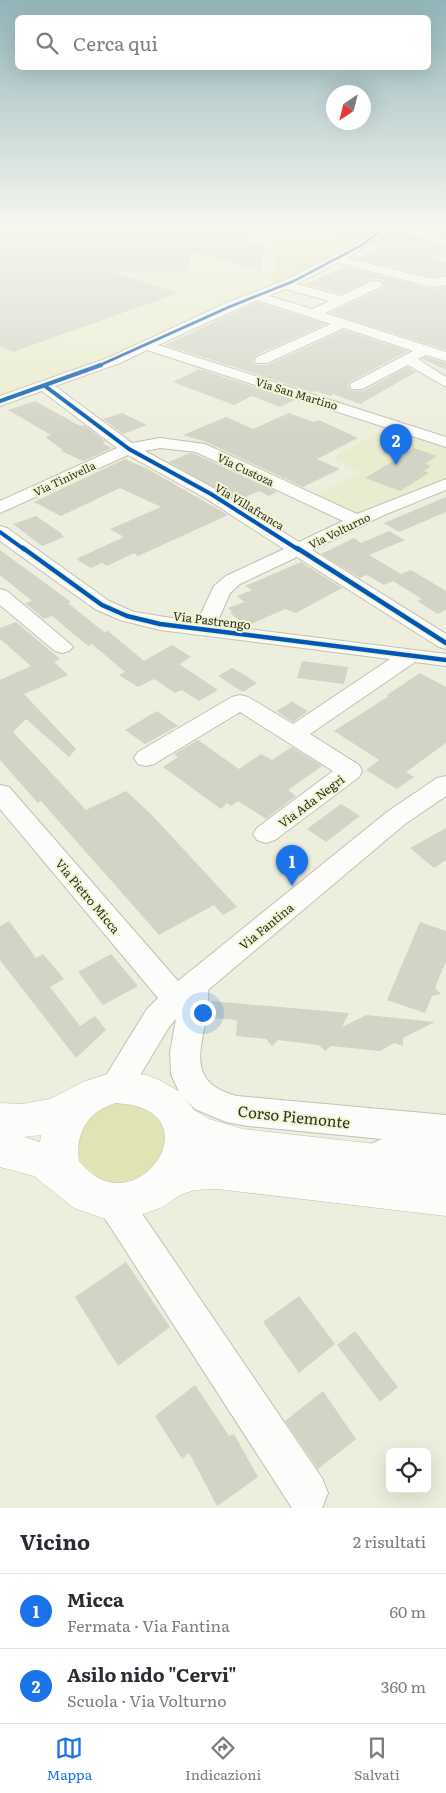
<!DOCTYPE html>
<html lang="it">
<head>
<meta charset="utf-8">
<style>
  body { margin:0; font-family:Literata,serif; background:#f7f7f7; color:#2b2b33 }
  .controls { position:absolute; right:15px; bottom:15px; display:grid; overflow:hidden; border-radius:8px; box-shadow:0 5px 20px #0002 }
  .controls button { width:45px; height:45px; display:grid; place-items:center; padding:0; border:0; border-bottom:1px solid #e1e1e2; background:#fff; color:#2b2b33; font:25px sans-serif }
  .compass { position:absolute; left:326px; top:85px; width:45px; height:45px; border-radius:50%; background:#fff; box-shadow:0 5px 20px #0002; rotate:215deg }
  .you { position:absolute; left:202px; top:1012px; width:18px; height:18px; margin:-12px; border:4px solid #fff; border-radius:50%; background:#1a73e8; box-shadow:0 0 0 8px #1a73e833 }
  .badge { display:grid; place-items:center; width:32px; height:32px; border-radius:50%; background:#1a73e8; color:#fff; font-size:16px; font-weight:700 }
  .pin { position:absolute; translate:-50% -41px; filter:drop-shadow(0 1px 2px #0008) }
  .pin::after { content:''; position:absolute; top:26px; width:18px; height:15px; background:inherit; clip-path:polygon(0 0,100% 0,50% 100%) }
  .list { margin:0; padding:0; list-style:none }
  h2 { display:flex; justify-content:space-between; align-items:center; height:65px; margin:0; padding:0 20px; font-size:21px }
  h2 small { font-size:16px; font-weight:400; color:#7c7c81 }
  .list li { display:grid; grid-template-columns:32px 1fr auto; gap:15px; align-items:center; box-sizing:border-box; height:75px; padding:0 20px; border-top:1px solid #e1e1e2 }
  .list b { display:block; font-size:19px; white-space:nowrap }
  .list p { margin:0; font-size:16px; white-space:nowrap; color:#7c7c81 }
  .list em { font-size:16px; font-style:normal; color:#7c7c81 }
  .icon { flex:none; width:28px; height:28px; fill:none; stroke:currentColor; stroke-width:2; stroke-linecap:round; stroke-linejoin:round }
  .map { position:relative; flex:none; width:446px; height:1508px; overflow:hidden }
  .search { position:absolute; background:#fff; box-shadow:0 5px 20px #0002; left:15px; right:15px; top:15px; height:55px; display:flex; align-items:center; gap:12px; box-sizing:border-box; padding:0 18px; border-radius:8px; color:#7c7c81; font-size:19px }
  .sheet { height:215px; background:#fff }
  nav { display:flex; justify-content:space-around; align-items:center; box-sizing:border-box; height:70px; border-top:1px solid #e1e1e2; background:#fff; font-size:14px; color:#7c7c81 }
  nav a { display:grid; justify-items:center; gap:2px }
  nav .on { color:#1a73e8 }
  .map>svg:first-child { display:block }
</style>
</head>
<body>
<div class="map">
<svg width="446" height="1508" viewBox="0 0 446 1508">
  <rect width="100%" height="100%" fill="#edeedd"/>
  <path fill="#eaeccf" d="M0,225H386L361,243L272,288L106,361L0,396Z
    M389,427L446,447V479L355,514L316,495L360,472L332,458Z"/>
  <path fill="#e0e3b4" d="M277,241L361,243L272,288Z
    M128,1099L164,1121L169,1148L154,1174L108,1186L75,1158L77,1129L97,1107Z"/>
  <path fill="#d3d4c6" d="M0,225H253L249,242L264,246L261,271L192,252L186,273L112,271L178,293L13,352L0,346Z
    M411,225H446V238Z
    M329,227L375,228L358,240L328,234Z
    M395,230L446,249L429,258L446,262V274L433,277L357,259L385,245L372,243Z
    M347,267L433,289L446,287V350L330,313L381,289L384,285L380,279H372L341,294L305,284Z
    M257,302L326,324L256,355L253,361L257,365H268L344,330L408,351L351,381L348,385L350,390L363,391L408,367L416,372L360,404L333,394L330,396L315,391L312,392L165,345Z
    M426,357L446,363V370L422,359Z
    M199,369L295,400L280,407L252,396L234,405L173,382Z
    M35,401L80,426L84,425L106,442L102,443L112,448L83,461L61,451L63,450L45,437L51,435L8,410Z
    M122,413L147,425L123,434L103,419Z
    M289,413L313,422L319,420L358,438L317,459L340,469L303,487L206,442L183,435L226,417L253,429Z
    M414,448L437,456L425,464L431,466L424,471L429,473L400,491L365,478Z
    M190,453L195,454L277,492L269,496L259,491L237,501L169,462Z
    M125,459L148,469L228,515L138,556L134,553L107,566L102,563L91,568L76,559L124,537L110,529L161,507L120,488L61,516L34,502Z
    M446,497V512L399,532L384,523Z
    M36,516L61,533L64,537L42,546L13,524Z
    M389,531L405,540L369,555L401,574L411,570L446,591V610L438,614L417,601L422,599L393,581L384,585L367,575L360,578L321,554L354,538L361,543Z
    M0,550L71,602L68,603L104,632L108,631L144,661L172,645L191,657L179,664L218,690L199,701L182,690L175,693L154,679L138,687L119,675L125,672L92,644L88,646L52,616L44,619L25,603L32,601L0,575Z
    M301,562L342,588L296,613L285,609L247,626L230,613L232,612L228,608L244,602L237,596L252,590L245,586Z
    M16,622L60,659L54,662L68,675L24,694L76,749L69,757L26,719L13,732L86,810L126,791L151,814L237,907L223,915L214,905L159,935L41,801L38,803L0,760V680L31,666L0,639V628Z
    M302,661L348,667L344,684L297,678Z
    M232,668L243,674L257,683L243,692L218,676Z
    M420,673L446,687V743L406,772L414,777L397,789L366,770L379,760L334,731L389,696L387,695Z
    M291,701L308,711L293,722L276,711L290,703Z
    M157,711L178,726L145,744L125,730Z
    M198,740L239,769L261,754L272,760L292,747L322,766L288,790L296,796L266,819L238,801L231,806L227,803L221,809L163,767L178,757L174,754Z
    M341,804L360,816L326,842L307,829Z
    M446,828V860L434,868L410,848Z
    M9,921L36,958L43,954L64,979L50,987L80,1026L95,1016L106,1030L76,1058L0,960V926Z
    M420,922L446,931V961L435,988L441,994L432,996L425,1013L387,1000Z
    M111,954L138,986L103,1005L78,972Z
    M211,1001L349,1013L342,1027L367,1015L435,1022L403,1038V1046L394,1043L380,1051L331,1046L325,1051L319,1045L278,1040L272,1046L266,1039L236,1036L237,1020L209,1018Z
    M126,1262L170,1327L118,1366L75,1297Z
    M299,1296L335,1344L299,1373L263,1322Z
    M355,1331L398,1387L380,1402L337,1345Z
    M195,1385L229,1436L234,1434L258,1477L217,1506L189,1453L182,1459L155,1416Z
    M323,1391L356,1439L318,1469L285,1421Z"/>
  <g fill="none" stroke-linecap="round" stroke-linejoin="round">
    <g stroke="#c0c1b4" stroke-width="2">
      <path id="minor" d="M406,225L446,240V247L395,228C381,232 362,250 347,258L433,279L446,276V285L433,287L338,263L296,284L341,296L372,281H380L382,284L380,287L325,313L446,352V361L426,355L418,359L446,377V387L408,365L362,389H352L350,386L352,383L413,351L344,328L267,363H257L255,360L257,357L331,324L257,300L158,345L446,437V447L147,350L120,363L55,386L132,443L160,438L205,444L357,514L446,479V490L384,515L312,550L446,634V649L439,647L297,557L240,584L230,593L216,625L446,654V666L415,662L310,734L359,765L362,771L359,777L275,840L266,843L257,840L253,834L257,828L333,771L240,712L154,764L146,766L138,764L134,758L138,752L232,697L240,695L248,697L293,724L390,659L160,630L120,620L95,609L0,541V526L7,528L109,601L134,612L197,622L214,586L226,576L284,549L205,498L128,455L0,513V501L117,448L42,391L0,406V396L110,357L224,304L290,278L358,243L380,226ZM285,289L330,301L312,309L269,296ZM160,448L196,452L343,521L299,542L217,490L145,451Z
        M0,589L7,591L69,643L73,647L69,651L62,653L55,651L0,605Z
        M446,776V796L405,824L208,990C212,1033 174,1080 237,1096L446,1115V1158L408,1159L371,1175L359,1171L354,1160L359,1149L382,1139L248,1126L226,1122L195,1109L180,1094L171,1074L170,1052L176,1019L169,1027L127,1097L116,1101L105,1097L100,1087L105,1077L147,1009L158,998L0,809V785L9,787L178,981L387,812L437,778Z
        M114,1186L126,1190L322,1478L328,1493L322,1508H292L102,1214L97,1202L102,1190Z"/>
    </g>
    <g stroke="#c0c1b4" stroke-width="1">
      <path id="major" d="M116,1071L146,1075L159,1080L180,1092L194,1110L209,1119L243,1129L446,1152V1216L217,1189L194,1190L180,1195L163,1207L149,1212L122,1220H108L74,1208L34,1176L0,1167V1103L22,1104L50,1099L83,1082ZM116,1103C123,1104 132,1104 139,1107C205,1128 130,1226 79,1161C75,1133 88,1111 116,1103ZM41,1135L40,1142L24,1137Z"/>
    </g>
    <use href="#minor" fill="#fcfcfa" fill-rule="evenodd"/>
    <use href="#major" fill="#fcfcfa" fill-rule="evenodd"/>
    <g stroke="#f3f6d5" stroke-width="4.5">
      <path id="cycleway-far2" d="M98,366L229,307L294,281L362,245L384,228L395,225"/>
    </g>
    <g stroke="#f3f6d5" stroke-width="5.5">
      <path id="cycleway-far1" d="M45,386L129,449L211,494L299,550
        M0,401L101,365
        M0,532L25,550"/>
    </g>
    <g stroke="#f3f6d5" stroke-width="8">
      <path id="cycleway" d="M23,548L102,605L127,616L160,624L446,660
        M297,548L446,643"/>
    </g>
    <use href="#cycleway-far2" stroke="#0057b8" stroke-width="2.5"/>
    <use href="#cycleway-far1" stroke="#0057b8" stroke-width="4"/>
    <use href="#cycleway" stroke="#0057b8" stroke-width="4.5"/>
  </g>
  <linearGradient id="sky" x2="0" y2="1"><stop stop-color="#92b4b8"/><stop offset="0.52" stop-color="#f7f7f0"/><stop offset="1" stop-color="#f7f7f0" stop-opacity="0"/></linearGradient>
  <rect width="446" height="436" fill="url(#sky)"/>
  <g text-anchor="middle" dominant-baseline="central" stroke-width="4" stroke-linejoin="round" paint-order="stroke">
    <g font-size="11" fill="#2e2f23" stroke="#f3f6d5">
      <text transform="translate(297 393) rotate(17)">Via San Martino</text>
      <text transform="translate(246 469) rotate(25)">Via Custoza</text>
      <text transform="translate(64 478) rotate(-25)">Via Tinivella</text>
      <text transform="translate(250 506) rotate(31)">Via Villafranca</text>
      <text transform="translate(339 530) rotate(-26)">Via Volturno</text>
    </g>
    <g font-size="12" fill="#2e2f23" stroke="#f3f6d5">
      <text transform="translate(212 620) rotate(7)">Via Pastrengo</text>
      <text transform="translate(311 801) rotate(-37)">Via Ada Negri</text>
      <text transform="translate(88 896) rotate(50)">Via Pietro Micca</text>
      <text transform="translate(266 926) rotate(-39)">Via Fantina</text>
    </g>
    <g font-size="15" fill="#2e2f23" stroke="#f3f6d5">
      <text transform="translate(294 1116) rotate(6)">Corso Piemonte</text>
    </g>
  </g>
</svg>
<div class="controls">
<button><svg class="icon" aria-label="locate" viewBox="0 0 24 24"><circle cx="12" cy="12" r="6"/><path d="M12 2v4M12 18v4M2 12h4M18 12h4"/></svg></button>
</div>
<svg class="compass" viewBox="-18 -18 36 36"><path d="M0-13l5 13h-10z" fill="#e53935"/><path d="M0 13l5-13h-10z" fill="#7c7c81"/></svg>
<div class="you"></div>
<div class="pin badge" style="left:292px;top:886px">1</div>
<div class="pin badge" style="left:396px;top:465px">2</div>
<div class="search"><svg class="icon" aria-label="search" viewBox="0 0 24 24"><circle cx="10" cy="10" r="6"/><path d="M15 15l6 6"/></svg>Cerca qui</div>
</div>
<section class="sheet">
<h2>Vicino<small>2 risultati</small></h2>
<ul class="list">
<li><span class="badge">1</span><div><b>Micca</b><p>Fermata · Via Fantina</p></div><em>60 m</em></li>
<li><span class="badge">2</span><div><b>Asilo nido &quot;Cervi&quot;</b><p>Scuola · Via Volturno</p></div><em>360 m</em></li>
</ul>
</section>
<nav>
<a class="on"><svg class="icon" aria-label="map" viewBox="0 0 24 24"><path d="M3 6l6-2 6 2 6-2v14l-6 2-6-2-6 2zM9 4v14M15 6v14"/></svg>Mappa</a>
<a><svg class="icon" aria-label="directions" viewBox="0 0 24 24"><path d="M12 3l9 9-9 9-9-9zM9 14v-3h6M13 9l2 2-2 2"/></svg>Indicazioni</a>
<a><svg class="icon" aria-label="saved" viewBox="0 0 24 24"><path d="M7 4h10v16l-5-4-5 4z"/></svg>Salvati</a>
</nav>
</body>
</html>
